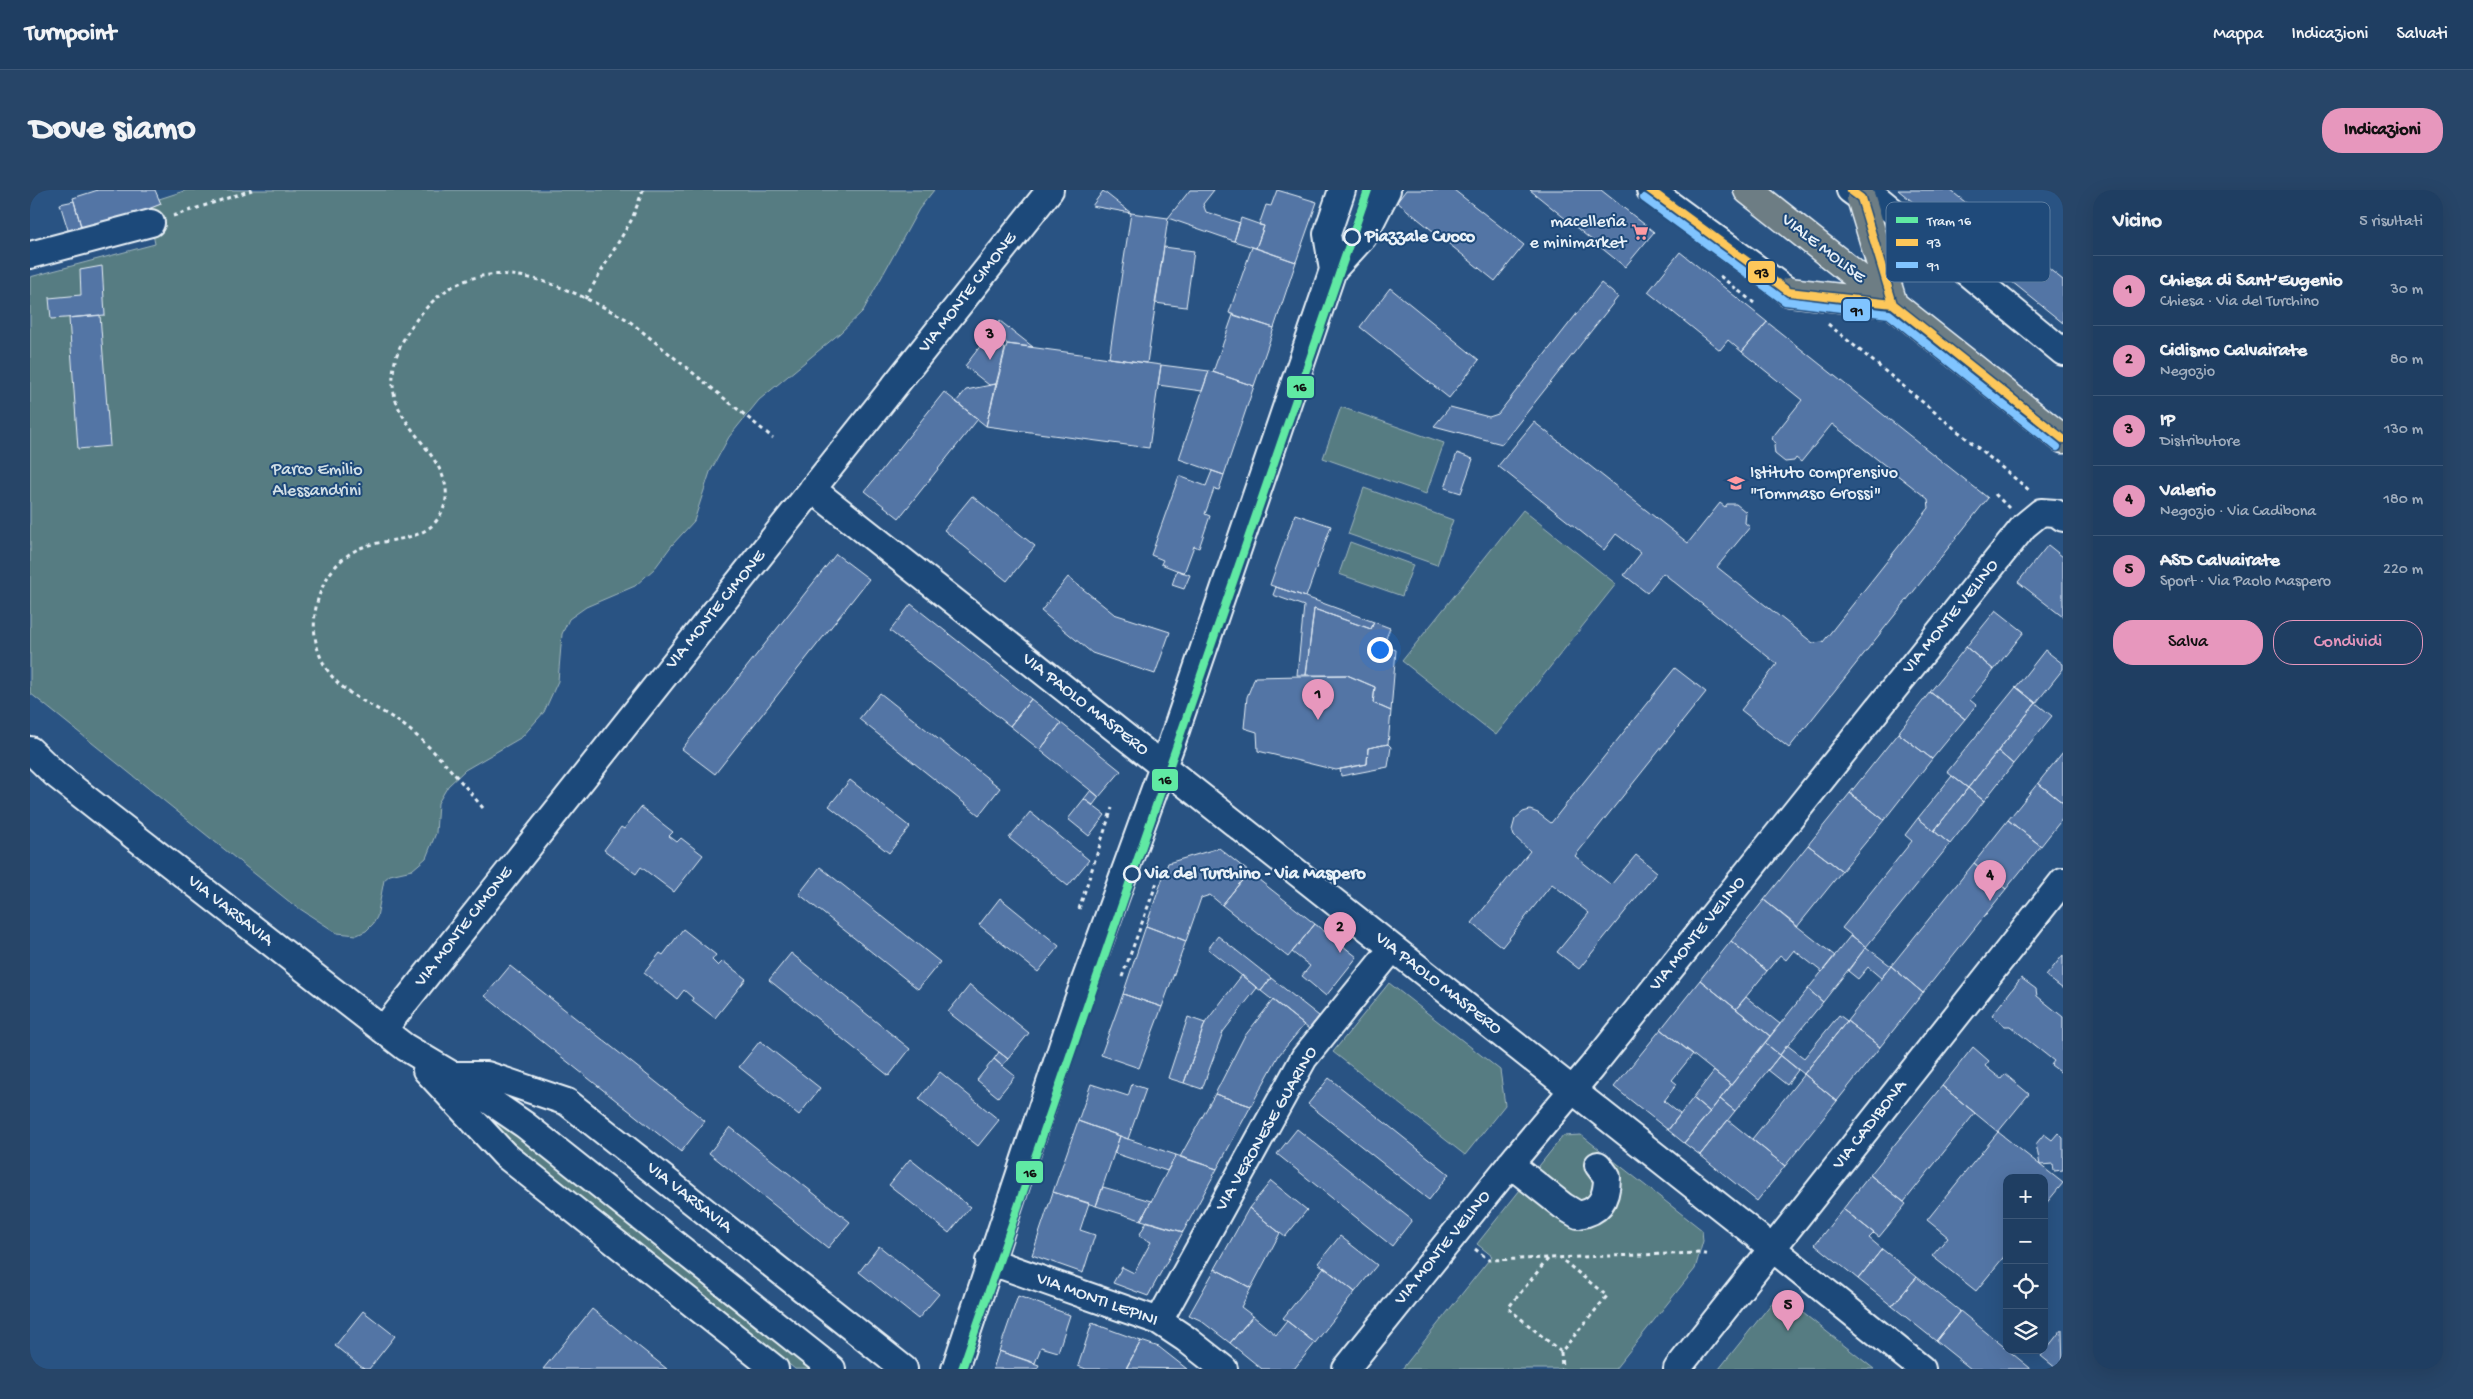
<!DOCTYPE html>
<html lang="it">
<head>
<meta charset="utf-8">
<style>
  body { margin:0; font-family:"Gochi Hand",sans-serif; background:#274568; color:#f1f3f6 }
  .controls { position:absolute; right:15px; bottom:15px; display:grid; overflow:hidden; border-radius:10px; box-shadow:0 5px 20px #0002 }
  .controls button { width:45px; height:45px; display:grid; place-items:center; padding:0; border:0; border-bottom:1px solid #3c5777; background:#1f3e62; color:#f1f3f6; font:25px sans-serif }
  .you { position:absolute; left:1349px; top:459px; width:18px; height:18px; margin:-12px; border:4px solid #fff; border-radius:50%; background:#1a73e8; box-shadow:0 0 0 8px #1a73e833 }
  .badge { display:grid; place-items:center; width:32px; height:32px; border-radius:50%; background:#e797bd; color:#111; font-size:16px; font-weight:700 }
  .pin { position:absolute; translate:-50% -41px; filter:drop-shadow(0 1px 2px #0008) }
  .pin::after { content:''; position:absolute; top:26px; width:18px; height:15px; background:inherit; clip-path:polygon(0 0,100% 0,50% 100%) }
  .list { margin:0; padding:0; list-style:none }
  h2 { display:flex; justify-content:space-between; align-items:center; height:65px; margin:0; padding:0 20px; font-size:21px }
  h2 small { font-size:16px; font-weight:400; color:#a1aebe }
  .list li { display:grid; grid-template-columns:32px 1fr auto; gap:15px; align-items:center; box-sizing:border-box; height:70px; padding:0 20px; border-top:1px solid #3c5777 }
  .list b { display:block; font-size:19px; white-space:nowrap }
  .list p { margin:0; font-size:16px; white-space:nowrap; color:#a1aebe }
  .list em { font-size:16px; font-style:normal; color:#a1aebe }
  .actions { display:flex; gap:10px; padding:15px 20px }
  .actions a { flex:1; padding:11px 0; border:1px solid #e797bd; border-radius:20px; text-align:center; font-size:18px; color:#e797bd }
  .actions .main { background:#e797bd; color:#111 }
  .icon { flex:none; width:28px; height:28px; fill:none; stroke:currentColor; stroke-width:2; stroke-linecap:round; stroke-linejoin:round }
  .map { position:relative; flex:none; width:2033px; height:1179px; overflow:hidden; border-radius:20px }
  header { display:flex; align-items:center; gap:30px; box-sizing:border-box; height:70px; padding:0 25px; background:#1f3e62; border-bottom:1px solid #3c5777 }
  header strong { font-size:24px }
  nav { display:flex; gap:28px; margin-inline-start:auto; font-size:18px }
  .intro { display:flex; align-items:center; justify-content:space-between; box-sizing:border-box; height:120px; padding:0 30px }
  h1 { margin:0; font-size:35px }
  .button { padding:12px 22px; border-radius:20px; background:#e797bd; color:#111; font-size:18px; font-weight:700 }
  main { display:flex; gap:30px; padding:0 30px }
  aside { flex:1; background:#1f3e62; border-radius:20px; box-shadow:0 5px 20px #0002 }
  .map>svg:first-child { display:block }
</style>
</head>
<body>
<header>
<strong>Turnpoint</strong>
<nav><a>Mappa</a><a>Indicazioni</a><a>Salvati</a></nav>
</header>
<div class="intro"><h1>Dove siamo</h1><a class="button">Indicazioni</a></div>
<main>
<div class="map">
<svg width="2033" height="1179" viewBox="0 0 2033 1179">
  <rect width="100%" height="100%" fill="#295383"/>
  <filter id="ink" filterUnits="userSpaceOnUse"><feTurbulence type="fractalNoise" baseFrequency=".02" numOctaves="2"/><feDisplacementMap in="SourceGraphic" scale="10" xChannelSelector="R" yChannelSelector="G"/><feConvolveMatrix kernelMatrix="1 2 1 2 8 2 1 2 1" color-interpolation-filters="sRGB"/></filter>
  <g filter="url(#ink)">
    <path fill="#567c82" stroke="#9fb6bd" d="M157,0H904L889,19L833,121L810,143L729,210L699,247L680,282L664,331L642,355L625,378L605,396L556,417L539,429L532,444L528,491L514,522L492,547L435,580L418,596L408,613L406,643L396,668L382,680L360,685L354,690L347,727L343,734L336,741L327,745L307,743L261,713L0,503V87L125,54L118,19L131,14L129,9Z
      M1311,217L1414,253L1396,304L1293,268Z
      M1334,298L1423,330L1407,375L1318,344Z
      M1493,320L1586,394L1466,545L1372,471Z
      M1320,352L1383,375L1372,406L1309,384Z
      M1359,793L1470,880L1475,915L1435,965L1303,862Z
      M456,919L783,1179H765L475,949L455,922Z
      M1551,945L1672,1040L1673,1051L1665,1079L1585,1179H1372L1462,1066L1447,1054L1533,946Z
      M1749,1104L1844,1179H1689Z"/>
    <path fill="#5375a5" stroke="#e8f1f8" d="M68,0H125L131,14L92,29L52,40L43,8Z
      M1160,0H1184L1173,14L1176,22L1210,33L1204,51L1138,28Z
      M1247,0L1287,12L1266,72L1226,58L1234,36L1229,35L1236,15L1241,16Z
      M1376,0H1424L1494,55L1465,91L1367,12Z
      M1500,0H1571L1624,42L1595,77Z
      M1868,0H1920L2033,90V133Z
      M1073,1L1101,23L1062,16Z
      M44,11L52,40L39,43L30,14Z
      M1101,23L1138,28L1117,173L1079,168Z
      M1211,28L1234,36L1226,58L1204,51Z
      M1134,57L1164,61L1156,117L1125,113Z
      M1222,57L1266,72L1244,138L1199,123Z
      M1650,62L1737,132L1712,162L1698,150L1690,160L1618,102Z
      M72,76L75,125L21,129L19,108L51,105L50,80Z
      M1571,93L1588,107L1472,254L1404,236L1420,217L1459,227L1468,224Z
      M1360,98L1449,170L1419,208L1330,137Z
      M70,125L80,256L48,259L39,128Z
      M1203,125L1244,138L1224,196L1183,182Z
      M970,131L1003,157L977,154L966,137Z
      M1737,132L1958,308L1759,558L1711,520L1747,474L1633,383L1617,403L1594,385L1611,363L1586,344L1574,360L1468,276L1504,232L1658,353L1690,313L1695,317L1697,314H1706L1716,322L1715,333L1720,337L1687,377L1783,453L1793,452L1899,318L1898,309L1802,234L1771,272L1766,268L1764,271L1755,272L1745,264L1744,256L1746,253L1741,249L1772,210L1712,162Z
      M958,146L975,159L966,194L959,195L935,176Z
      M977,154L1131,175L1119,258L956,236Z
      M1131,175L1179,181L1172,201L1128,195Z
      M1179,181L1224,196L1194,285L1149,269Z
      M966,194L956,236L926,212L936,200Z
      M914,202L948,229L869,328L835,301Z
      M1427,263L1443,269L1431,303L1415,298Z
      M1182,281L1194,285L1189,300L1184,299L1175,324L1180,326L1169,358L1164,356L1154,383L1131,374L1133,370L1121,365L1149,286L1176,296Z
      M942,306L1005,356L977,391L914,340Z
      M1265,324L1301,336L1276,407L1240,395Z
      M2018,355L2033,367V427L1988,392Z
      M806,364L839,389L685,584L652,559Z
      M1147,380L1160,385L1154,399L1142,395Z
      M1038,387L1084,424L1140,442L1125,484L1062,463L1011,421Z
      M1246,397L1276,407L1344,432L1341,439L1284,419L1276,485H1267L1274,416L1243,405Z
      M881,414L1001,509L980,536L860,441Z
      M1284,419L1341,439L1344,432L1360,438L1355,451L1359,453L1357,457L1366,460L1361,521L1343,513L1345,497L1317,485H1276Z
      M1966,420L1994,442L1964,480L1936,457Z
      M1936,457L1964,480L1940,510L1946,515L1935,529L1900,502Z
      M2015,460L2033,474V479L2006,513L1986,497Z
      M1645,478L1676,502L1545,666L1581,695L1606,665L1627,682L1549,779L1527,762L1559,723L1522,694L1472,757L1442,733L1500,661L1484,646L1482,640L1485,629L1493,622L1500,620L1508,623L1521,633Z
      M1317,485L1345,497L1343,513L1361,521L1358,554L1338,558L1337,574L1306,580L1228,561L1227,542L1214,538L1217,507L1225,487Z
      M1986,497L2006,513L1938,598L1917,582Z
      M1900,502L1935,529L1902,569L1868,543Z
      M850,503L970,598L949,625L829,529Z
      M1001,509L1031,533L1010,560L980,536Z
      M2006,513L2022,526L1983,574L1968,561Z
      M1031,533L1091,581L1069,607L1010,560Z
      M1868,543L1902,569L1854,630L1820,603Z
      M1358,554L1361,557L1358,577L1311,586L1310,579L1337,574L1338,558Z
      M1968,561L1983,574L1954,611L1938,598Z
      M2033,562V613L2008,593Z
      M1922,586L1938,598L1904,641L1888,628Z
      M820,590L880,637L859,663L799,616Z
      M2008,593L2033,613V628L2011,656L1978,630Z
      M1938,598L1954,611L1920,654L1904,641Z
      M1061,600L1069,607L1063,615L1054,609Z
      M1820,603L1854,630L1812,681L1778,655Z
      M1054,609L1075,625L1059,646L1038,629Z
      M611,617L643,642L639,646L647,652L651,648L673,665L644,702L611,677L606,684L574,660L591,637L594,639Z
      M1000,622L1059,670L1038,696L979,648Z
      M1888,628L1920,654L1836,757L1812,738L1882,651L1875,645Z
      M1978,630L2011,656L1976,699L1944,673Z
      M1778,655L1812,681L1767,737L1734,710Z
      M1189,658L1219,682L1192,715L1180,705L1171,708L1156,751L1116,736L1138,673Z
      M1944,673L1976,699L1893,803L1861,776Z
      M790,677L910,772L888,799L769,704Z
      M1219,682L1285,734L1258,767L1192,715Z
      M970,708L1029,756L1008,782L949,735Z
      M1734,710L1805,766L1792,782L1764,760L1756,770L1750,765L1737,781L1701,751Z
      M1285,734L1327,767L1296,806L1272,786L1280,776L1262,762Z
      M1116,736L1156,751L1132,817L1093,804Z
      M653,739L686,765L682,770L688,776L693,771L716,789L685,828L662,810L663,808L654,800L647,809L614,783L630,763L633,765Z
      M1821,745L1836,757L1793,812L1778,799Z
      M1188,746L1241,788L1231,801L1178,759Z
      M1701,751L1737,781L1706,819L1670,790Z
      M1836,757L1861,776L1851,788L1838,777L1828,789L1818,781Z
      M761,763L880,859L859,886L739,790Z
      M2033,765V799L2016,786Z
      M480,776L675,931L651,962L455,806Z
      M1861,776L1893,803L1850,857L1817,831Z
      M1212,785L1227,798L1193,842L1172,899L1154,893L1175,833Z
      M1241,788L1289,826L1279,839L1231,801Z
      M1991,788L2006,799L2007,806L2033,827V884L2021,875L2024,871L1980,836H1975L1962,825Z
      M1670,790L1740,846L1701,895L1631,839Z
      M940,795L999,843L978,869L918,822Z
      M1778,799L1793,812L1750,865L1735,853Z
      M1093,804L1132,817L1109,878L1071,865Z
      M1716,807L1750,834L1740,846L1706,819Z
      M1243,810L1274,835L1249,865L1221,916L1185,904L1214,847Z
      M1809,825L1817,831L1774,884L1750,865L1757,855L1774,868Z
      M1158,827L1175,833L1154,893L1138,888Z
      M1817,831L1850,857L1807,911L1774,884Z
      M1631,839L1663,864L1642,890L1647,894L1634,911L1650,924L1638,940L1584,897Z
      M730,851L790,898L769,925L709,877Z
      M1735,853L1750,865L1705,921L1690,909Z
      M1943,857L1959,871L1955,876L1971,889L1975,884L1999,904L1968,942L1912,896Z
      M969,862L978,869L972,876L964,869Z
      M1750,865L1768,880L1757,895L1738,880Z
      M964,869L985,886L968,907L947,890Z
      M1684,881L1701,895L1680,922L1663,908Z
      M910,882L969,930L948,956L889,909Z
      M1774,884L1807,911L1755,976L1722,949Z
      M1299,888L1419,984L1399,1010L1278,914Z
      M1061,894L1098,906L1102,894L1116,899L1098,949L1048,931Z
      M1912,896L1945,923L1874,1012L1840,985Z
      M1185,904L1221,916L1187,979L1150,967Z
      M1663,908L1680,922L1654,953L1638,940Z
      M1690,909L1705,921L1670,965L1654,953Z
      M1698,930L1755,976L1727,1011L1670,965Z
      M1048,931L1090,946L1066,1016L1023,1002Z
      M700,937L820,1032L798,1058L679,963Z
      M1267,939L1382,1030L1362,1056L1247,964Z
      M1968,942L2033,993L2014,1016V988H1977V1063L1946,1101L1902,1066L1918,1047L1897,1030Z
      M2028,943L2033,948V980L2024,981L2023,974L2010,975L2006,954L2014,944L2022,950Z
      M1090,946L1098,949L1146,965L1137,981L1084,963Z
      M1146,965L1187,979L1153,1042L1111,1030Z
      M880,969L940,1017L919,1043L859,995Z
      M1840,985L1876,1014L1849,1047L1813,1019Z
      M1241,991L1277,1020L1255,1047L1219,1018Z
      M1073,997L1121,1011L1111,1030L1066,1016Z
      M1023,1002L1059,1013L1050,1040L1065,1045L1053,1083L1002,1065Z
      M1219,1018L1250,1043L1221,1098L1185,1079Z
      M1813,1019L1844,1043L1839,1048L1852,1059L1828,1089L1785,1054Z
      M1117,1031L1153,1042L1118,1106L1083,1093L1092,1077L1104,1083L1121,1052L1109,1046Z
      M1310,1046L1347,1075L1325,1102L1288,1073Z
      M849,1056L909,1104L888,1129L829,1082Z
      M1852,1059L1887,1087L1862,1116L1828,1089Z
      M1294,1077L1325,1102L1285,1153L1253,1128Z
      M1185,1079L1221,1098L1211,1117L1223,1126L1200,1153L1170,1130L1159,1125Z
      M1887,1087L1930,1121L1906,1151L1862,1116Z
      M988,1106L1040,1125L1028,1162L1011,1157L1005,1173L969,1161Z
      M562,1119L637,1179H513Z
      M333,1121L365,1146L339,1179H334L305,1156Z
      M1930,1121L2000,1178V1179H1941L1906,1151Z
      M1223,1126L1246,1145L1257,1131L1285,1153L1264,1179H1232L1200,1153Z
      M1062,1133L1111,1151L1096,1179H1056L1048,1176Z
      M2032,1139L2033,1179H2027L2011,1166Z
      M1111,1151L1129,1157L1157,1179L1096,1178Z
      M969,1161L1009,1175L1007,1179H963Z"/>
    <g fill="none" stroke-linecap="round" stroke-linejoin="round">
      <g stroke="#e8f1f8" stroke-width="30">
        <path id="minor" d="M1620,0L1759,102
          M1820,0L1831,8L1848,9L2033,162
          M0,65L121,33
          M1303,80L1297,44L1312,0
          M782,299L1717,1038L1892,1179
          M0,560L25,584L77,625L375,857L422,885L495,935L802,1179
          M353,840L1020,0
          M396,880L475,965L745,1179
          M422,885H457L537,912L874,1179
          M1480,974L1533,1016L1548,1025C1570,1022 1577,1008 1577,987L1568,975
          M959,1071L1129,1131L1156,1149L1194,1179
          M1129,1131L1274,868L1362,759
          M925,1179L1044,821L1142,552L1303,80L1333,47L1357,0
          M1316,1179L1487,966L1561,878L1994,336L2011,322L2026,323L2033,328
          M1647,1179L2033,691"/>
      </g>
      <g stroke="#e8f1f8" stroke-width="31">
        <path id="major" d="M1718,0L2033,249
          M1831,8L1863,114
          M1759,102L1862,114"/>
      </g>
      <path stroke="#e8f1f8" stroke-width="3" stroke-dasharray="4 4" stroke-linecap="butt" d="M143,26L222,0
        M1690,86L1724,113
        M555,109L602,29L613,0
        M1798,134L1999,300
        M1965,304L1979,318
        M453,618C429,589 403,557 372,534C340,511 304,505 289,463C275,424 293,372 333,357C357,348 391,352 407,330C439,286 379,250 366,211C362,200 362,183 365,171C370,151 385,129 400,114C459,55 536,97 598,130L743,248
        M1049,719L1082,618
        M1092,787L1127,692
        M1445,1059L1459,1070L1670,1063L1680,1065
        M1518,1069L1478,1118L1531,1162L1577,1106L1530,1068
        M1531,1162L1532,1179"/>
      <use href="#minor" stroke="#1f4a7a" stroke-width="26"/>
      <use href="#major" stroke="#6d7d84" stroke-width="28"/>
      <g stroke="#1f4a7a" stroke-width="11">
        <path id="bus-1" d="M1620,0L1759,102L1863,114
          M1820,0L1831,8L1863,114
          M1863,114L2033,249"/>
      </g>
      <g stroke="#1f4a7a" stroke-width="11">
        <path id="bus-2" d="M1614,8L1755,111L1859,124L2027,257"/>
      </g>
      <use href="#bus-1" stroke="#fdc75a" stroke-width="8"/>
      <use href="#bus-2" stroke="#80c4ff" stroke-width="8"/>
      <g stroke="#1f4a7a" stroke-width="11">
        <path id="tram-1" d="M932,1179L1338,0"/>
      </g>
      <use href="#tram-1" stroke="#60e9a3" stroke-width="8"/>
    </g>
  </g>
  <defs>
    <g id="supermarket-bare" transform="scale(1.35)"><path d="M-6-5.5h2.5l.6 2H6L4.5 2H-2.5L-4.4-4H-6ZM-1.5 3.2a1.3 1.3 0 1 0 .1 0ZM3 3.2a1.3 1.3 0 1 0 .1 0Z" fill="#ff9aa2" stroke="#1f4a7a" stroke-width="2.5" paint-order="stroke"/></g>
    <g id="school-bare" transform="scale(1.35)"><path d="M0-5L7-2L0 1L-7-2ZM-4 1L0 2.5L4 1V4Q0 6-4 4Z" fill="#ff9aa2" stroke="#1f4a7a" stroke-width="2.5" paint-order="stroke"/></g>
  </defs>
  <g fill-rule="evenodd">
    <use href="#supermarket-bare" x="1610" y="42"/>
    <use href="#school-bare" x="1706" y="293"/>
  </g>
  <g fill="#1f4a7a" stroke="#e8f1f8" stroke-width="2.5">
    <circle cx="1322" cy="47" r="8"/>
    <circle cx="1102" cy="684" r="8"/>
  </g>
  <g text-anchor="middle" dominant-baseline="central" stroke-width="4" stroke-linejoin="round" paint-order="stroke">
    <g font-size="18" fill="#e8f1f8" stroke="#1f4a7a" text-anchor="end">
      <text x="1596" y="32">macelleria<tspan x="1596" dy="21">e minimarket</tspan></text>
      <text x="1720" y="283" text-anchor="start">Istituto comprensivo<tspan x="1720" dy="21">"Tommaso Grossi"</tspan></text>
    </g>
    <g font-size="18" font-weight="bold" fill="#e8f1f8" stroke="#1f4a7a" text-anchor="start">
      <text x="1335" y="47">Piazzale Cuoco</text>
      <text x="1115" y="684">Via del Turchino - Via Maspero</text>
    </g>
    <g font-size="18" fill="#e8f1f8" stroke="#1f4a7a">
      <text transform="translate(1793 59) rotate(38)">VIALE MOLISE</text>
      <text transform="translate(938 103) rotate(-52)">VIA MONTE CIMONE</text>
      <text transform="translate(686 420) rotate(-51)">VIA MONTE CIMONE</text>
      <text transform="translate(1921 427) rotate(-51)">VIA MONTE VELINO</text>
      <text transform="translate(1055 515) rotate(38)">VIA PAOLO MASPERO</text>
      <text transform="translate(200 721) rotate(38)">VIA VARSAVIA</text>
      <text transform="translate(434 737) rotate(-52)">VIA MONTE CIMONE</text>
      <text transform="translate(1668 744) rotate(-51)">VIA MONTE VELINO</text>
      <text transform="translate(1408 794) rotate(38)">VIA PAOLO MASPERO</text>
      <text transform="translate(1840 935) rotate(-52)">VIA CADIBONA</text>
      <text transform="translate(1237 939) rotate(-60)">VIA VERONESE GUARINO</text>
      <text transform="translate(659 1008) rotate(38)">VIA VARSAVIA</text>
      <text transform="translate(1413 1058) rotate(-51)">VIA MONTE VELINO</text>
      <text transform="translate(1067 1110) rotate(20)">VIA MONTI LEPINI</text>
    </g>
    <g font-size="18" fill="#d2dfe6" stroke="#1f4a7a">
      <text x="287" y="280">Parco Emilio<tspan x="287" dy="21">Alessandrini</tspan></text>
    </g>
  </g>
  <rect x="1856" y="12" width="164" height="80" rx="8" fill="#1f4a7a" stroke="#5b7ca0" stroke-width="1"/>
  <rect x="1866" y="27" width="22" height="6" fill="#60e9a3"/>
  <rect x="1866" y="49" width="22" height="7" fill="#fdc75a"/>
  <rect x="1866" y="72" width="22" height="6" fill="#80c4ff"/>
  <g font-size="14" fill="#e8f1f8">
    <text x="1897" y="35">Tram 16</text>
    <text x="1897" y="57">93</text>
    <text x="1897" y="80">91</text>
  </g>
  <g stroke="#1f4a7a" stroke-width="2">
    <rect x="1717" y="70" width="29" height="24" rx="5" fill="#fdc75a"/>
    <rect x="1812" y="108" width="29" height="24" rx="5" fill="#80c4ff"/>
    <rect x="1256" y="185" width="29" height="24" rx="5" fill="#60e9a3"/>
    <rect x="1121" y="578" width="28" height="24" rx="5" fill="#60e9a3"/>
    <rect x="985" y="970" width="29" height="24" rx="5" fill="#60e9a3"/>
  </g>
  <g font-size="14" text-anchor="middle" font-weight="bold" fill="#111">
    <text x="1732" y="87">93</text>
    <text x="1827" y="125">91</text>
    <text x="1270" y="201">16</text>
    <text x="1135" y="594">16</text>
    <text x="1000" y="987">16</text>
  </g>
</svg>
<div class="controls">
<button>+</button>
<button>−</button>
<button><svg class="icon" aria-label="locate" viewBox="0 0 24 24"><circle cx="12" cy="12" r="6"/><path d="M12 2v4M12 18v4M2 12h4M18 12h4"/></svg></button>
<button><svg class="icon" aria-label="layers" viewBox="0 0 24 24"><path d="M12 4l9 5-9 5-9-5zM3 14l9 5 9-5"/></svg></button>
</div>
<div class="you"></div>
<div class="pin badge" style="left:1288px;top:530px">1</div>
<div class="pin badge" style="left:1310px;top:763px">2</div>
<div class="pin badge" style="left:960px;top:170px">3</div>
<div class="pin badge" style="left:1960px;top:711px">4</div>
<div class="pin badge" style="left:1758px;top:1141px">5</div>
</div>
<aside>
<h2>Vicino<small>5 risultati</small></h2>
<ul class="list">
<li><span class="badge">1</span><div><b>Chiesa di Sant’Eugenio</b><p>Chiesa · Via del Turchino</p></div><em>30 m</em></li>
<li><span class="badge">2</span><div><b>Ciclismo Calvairate</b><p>Negozio</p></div><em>80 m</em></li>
<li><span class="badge">3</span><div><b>IP</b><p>Distributore</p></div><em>130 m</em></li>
<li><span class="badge">4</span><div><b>Valerio</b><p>Negozio · Via Cadibona</p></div><em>180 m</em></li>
<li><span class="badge">5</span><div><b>ASD Calvairate</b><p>Sport · Via Paolo Maspero</p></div><em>220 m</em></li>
</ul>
<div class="actions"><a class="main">Salva</a><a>Condividi</a></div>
</aside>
</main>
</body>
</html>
